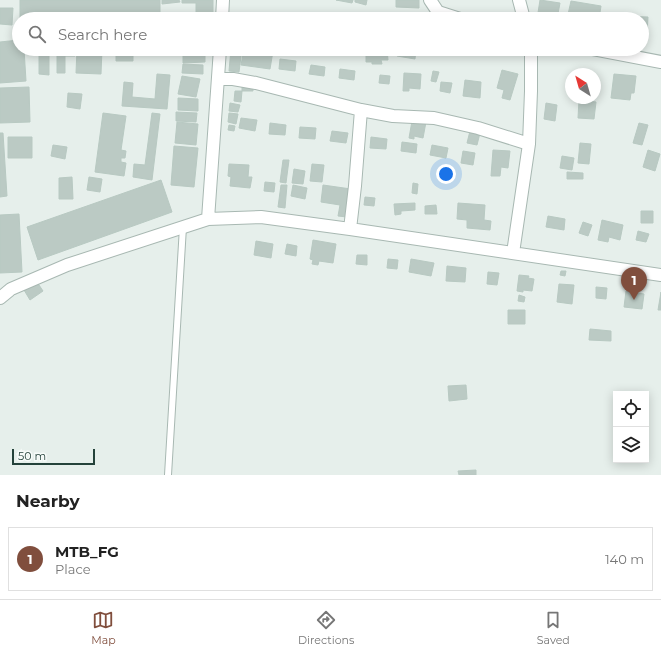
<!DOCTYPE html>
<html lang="en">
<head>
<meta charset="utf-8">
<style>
  body { margin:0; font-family:Montserrat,sans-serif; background:#f6f6f6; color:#222 }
  .controls { position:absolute; right:12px; bottom:12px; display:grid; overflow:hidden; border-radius:0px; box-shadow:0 2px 10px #0003 }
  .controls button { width:36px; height:36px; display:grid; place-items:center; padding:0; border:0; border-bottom:1px solid #e0e0e0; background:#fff; color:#222; font:20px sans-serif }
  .compass { position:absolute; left:565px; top:68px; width:36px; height:36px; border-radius:50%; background:#fff; box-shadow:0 2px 10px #0003; rotate:323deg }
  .scale { position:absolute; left:12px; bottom:10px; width:83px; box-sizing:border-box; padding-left:4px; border:2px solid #24423a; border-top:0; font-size:11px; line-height:14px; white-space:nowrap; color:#24423a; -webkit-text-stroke:3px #f7fbf9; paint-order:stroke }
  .you { position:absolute; left:446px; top:174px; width:14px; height:14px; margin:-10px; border:3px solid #fff; border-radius:50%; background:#1a73e8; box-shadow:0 0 0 6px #1a73e833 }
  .badge { display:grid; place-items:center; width:26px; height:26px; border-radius:50%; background:#804e3d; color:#fff; font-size:13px; font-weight:700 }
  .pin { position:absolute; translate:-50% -33px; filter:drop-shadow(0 1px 2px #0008) }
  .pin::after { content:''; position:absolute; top:21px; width:14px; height:12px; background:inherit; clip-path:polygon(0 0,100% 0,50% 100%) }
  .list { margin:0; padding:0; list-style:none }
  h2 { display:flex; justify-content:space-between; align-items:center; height:52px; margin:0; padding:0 16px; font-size:17px }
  h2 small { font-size:13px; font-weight:400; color:#767676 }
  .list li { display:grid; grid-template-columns:26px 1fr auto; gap:12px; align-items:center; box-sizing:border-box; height:64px; margin:0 8px 8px; padding:0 8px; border:1px solid #e0e0e0; border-radius:0px }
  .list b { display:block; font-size:15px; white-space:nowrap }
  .list p { margin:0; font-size:13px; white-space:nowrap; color:#767676 }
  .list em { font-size:13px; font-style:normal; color:#767676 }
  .icon { flex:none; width:22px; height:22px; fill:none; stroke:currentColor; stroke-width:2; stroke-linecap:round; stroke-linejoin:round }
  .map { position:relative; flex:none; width:661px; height:475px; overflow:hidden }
  .search { position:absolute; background:#fff; box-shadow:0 2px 10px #0003; left:12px; right:12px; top:12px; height:44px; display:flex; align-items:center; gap:10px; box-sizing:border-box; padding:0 14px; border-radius:22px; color:#767676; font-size:15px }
  .sheet { height:124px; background:#fff }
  nav { display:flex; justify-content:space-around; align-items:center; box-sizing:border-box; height:56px; border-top:1px solid #e0e0e0; background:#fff; font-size:11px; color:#767676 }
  nav a { display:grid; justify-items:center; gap:2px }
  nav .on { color:#804e3d }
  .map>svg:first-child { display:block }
</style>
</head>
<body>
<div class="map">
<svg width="661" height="475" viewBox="0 0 661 475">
  <rect width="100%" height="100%" fill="#e6efeb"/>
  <path fill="#bbcac4" stroke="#b8c9c2" d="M20,0H160V19H20Z
    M162,0H179L180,2L162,4Z
    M182,0H213V19H196V3H182Z
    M336,0H353L352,3Z
    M355,0H367L366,5L355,2Z
    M396,0H419V8L396,7Z
    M540,0L560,3L557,19H537Z
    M571,1L601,6L599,19H567Z
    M0,8H13L12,25L0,24Z
    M351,15H360V19H351Z
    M623,16L648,17L647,35H643V38H642V19H623Z
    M330,17H340V19H330Z
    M19,40V49H24L26,81L0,83V42Z
    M39,49H75V56H65V73H57V54H49V75L39,74Z
    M77,49H102L101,74L76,73Z
    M116,49H133V61H116Z
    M231,49H242L239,72L229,71Z
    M244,49H260L273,51L270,69L241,65Z
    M366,49H387L388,60H381L382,64H372V62H366Z
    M398,49H416L415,59L397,56Z
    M205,51V62L183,63V52Z
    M280,59L296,61L295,71L279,69Z
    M183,64L203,65V74L182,73Z
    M311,65L325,67L324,76L309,74Z
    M340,69L355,71L354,80L339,78Z
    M502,70L518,74L510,100L502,98L504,90L497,88Z
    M433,71L439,72L436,82L431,81Z
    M404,73L421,74L420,89L409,88V91H403Z
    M157,74L170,75L167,109L122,106L124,82L133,83L132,97L155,99Z
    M614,74L636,76L634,93H631L630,100L611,98Z
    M380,75L390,76L389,84L379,83Z
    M182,76L200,79L196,97L178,94Z
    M465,80L481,82L480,98L463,96Z
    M441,82L452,83L450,93L440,91Z
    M242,85L253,86V91H242Z
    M29,87L30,122L0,123V88Z
    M235,91H242L241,102L234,101Z
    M68,93L82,94L80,109L67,107Z
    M178,98L198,99V111L178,110Z
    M579,100L596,102L594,119L578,118Z
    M230,103L240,105L238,112L229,111Z
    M546,103L557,105L555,121L544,119Z
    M176,112L197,113L196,122L176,121Z
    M103,113L126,116L121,150L126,151L125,158H121V162L126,163L124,176L95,172Z
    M152,113L160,114L152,180L133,177L134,164L145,165Z
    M229,113L238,114L236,124L228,122Z
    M241,118L257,120L255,131L239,128Z
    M412,121L426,122L423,138L414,136V139L409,138Z
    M177,122L198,124L196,145L175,143Z
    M270,123L286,125L285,135L269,134Z
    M639,123L648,125L642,145L633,143Z
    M229,125L235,126L234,131L228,130Z
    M300,127L316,128L315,139L299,138Z
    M332,131L348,133L346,143L330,141Z
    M470,131L480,133L477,145L467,143Z
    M0,133H3L7,196L0,197Z
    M8,137H32V158H8Z
    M371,137L387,139L386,149L370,148Z
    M402,142L417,144L416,153L401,151Z
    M580,143L591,144L589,164L578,163Z
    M53,145L67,147L65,159L51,156Z
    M432,145L448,148L446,158L430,155Z
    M174,146L198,148L194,187L171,185Z
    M493,150L510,151L508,168L501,167L500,176H491Z
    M648,150L660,154L655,171L643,167Z
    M463,151L475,153L473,165L461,163Z
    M562,156L574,158L572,170L560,168Z
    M283,160H289L286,183L280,182Z
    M229,164L249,165L248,177H252L250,188L230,186L231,177L228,176Z
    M312,164L324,165L322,182L310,181Z
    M294,169L305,171L303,184L292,183Z
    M567,172L583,173V179H567Z
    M72,177L73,199H59V178Z
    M89,177L102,179L100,192L87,190Z
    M161,180L172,212L38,260L27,227Z
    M265,182L275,183L274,192L264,191Z
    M413,183L418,184L417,194L412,193Z
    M281,185H287L285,208L278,207Z
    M293,185L307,188L305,199L291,196Z
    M323,185L351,189L347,217L338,216L340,205L321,202Z
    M365,197L375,198L374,206L364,205Z
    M415,203V210L401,211V214L395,215L394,204Z
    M458,203L485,205L484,220L491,221L490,230L467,228V220L457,219Z
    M436,205L437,214H425V206Z
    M641,211H653V223H641Z
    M19,214L22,272L0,273V215Z
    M548,216L565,219L564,230L546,227Z
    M602,220L623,225L620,240L609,237L608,242L598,240Z
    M583,222L592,225L588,236L579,233Z
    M638,231L649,234L646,242L636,240Z
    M313,240L336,244L333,263L319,261L318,265L312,264L313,260L310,259Z
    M256,241L273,244L271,258L254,255Z
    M287,244L297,246L296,256L285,254Z
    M357,255H367V265L356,264Z
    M388,259L398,260L397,269L387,268Z
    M411,259L434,263L431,276L409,272Z
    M447,266L466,268L465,282L446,281Z
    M561,271H566L565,276L560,275Z
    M488,272L499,273L497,285L487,284Z
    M519,275L529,276L528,278L534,279L532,291L523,290V292L517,291Z
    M37,282L43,291L30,300L24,290Z
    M559,284L574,285L572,304L557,302Z
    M596,287L607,288L606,299L596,298Z
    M626,291L644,294L642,309L624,307Z
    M661,292V310H658Z
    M519,295L525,297L524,302L518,301Z
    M508,310H525V324H508Z
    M590,329L611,331V341L589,340Z
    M466,385L467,399L449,401L448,386Z
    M476,470V475H459L458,471Z"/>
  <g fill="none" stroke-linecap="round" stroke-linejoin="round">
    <g stroke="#a8b8b2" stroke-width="8">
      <path id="lane" d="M168,475L183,227"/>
    </g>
    <g stroke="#a8b8b2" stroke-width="14">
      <path id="street" d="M430,0L438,12L460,19
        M519,0L524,19
        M222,19L223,0
        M593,49L661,62
        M218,79H233L256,83L361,110L393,116L434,118L478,128L529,144
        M208,219L220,49
        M350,229L355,186L361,110
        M513,253L529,144L531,91V49
        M0,298L11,289L67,265L208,219L261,217L350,229L661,275"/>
    </g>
    <use href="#lane" stroke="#fff" stroke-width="6"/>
    <use href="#street" stroke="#fff" stroke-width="12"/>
  </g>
</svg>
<div class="controls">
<button><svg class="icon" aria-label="locate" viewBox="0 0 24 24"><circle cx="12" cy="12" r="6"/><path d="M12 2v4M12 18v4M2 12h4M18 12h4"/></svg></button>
<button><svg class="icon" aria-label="layers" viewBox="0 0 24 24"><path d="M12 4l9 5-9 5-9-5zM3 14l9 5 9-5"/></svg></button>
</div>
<svg class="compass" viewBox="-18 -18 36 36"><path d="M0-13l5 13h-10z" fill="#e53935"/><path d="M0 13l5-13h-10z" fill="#767676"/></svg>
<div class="scale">50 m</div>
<div class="you"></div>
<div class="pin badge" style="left:634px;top:300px">1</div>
<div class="search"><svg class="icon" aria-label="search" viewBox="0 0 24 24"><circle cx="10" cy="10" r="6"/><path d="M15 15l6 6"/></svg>Search here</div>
</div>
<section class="sheet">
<h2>Nearby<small></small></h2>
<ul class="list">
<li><span class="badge">1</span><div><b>MTB_FG</b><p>Place</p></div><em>140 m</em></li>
</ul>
</section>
<nav>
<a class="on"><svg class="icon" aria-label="map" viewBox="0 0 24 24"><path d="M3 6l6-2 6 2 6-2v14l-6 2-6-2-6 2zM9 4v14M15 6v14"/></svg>Map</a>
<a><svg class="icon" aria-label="directions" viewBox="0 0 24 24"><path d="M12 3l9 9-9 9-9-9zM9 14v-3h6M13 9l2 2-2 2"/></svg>Directions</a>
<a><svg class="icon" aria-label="saved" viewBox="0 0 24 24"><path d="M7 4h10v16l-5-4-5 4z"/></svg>Saved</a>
</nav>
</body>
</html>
